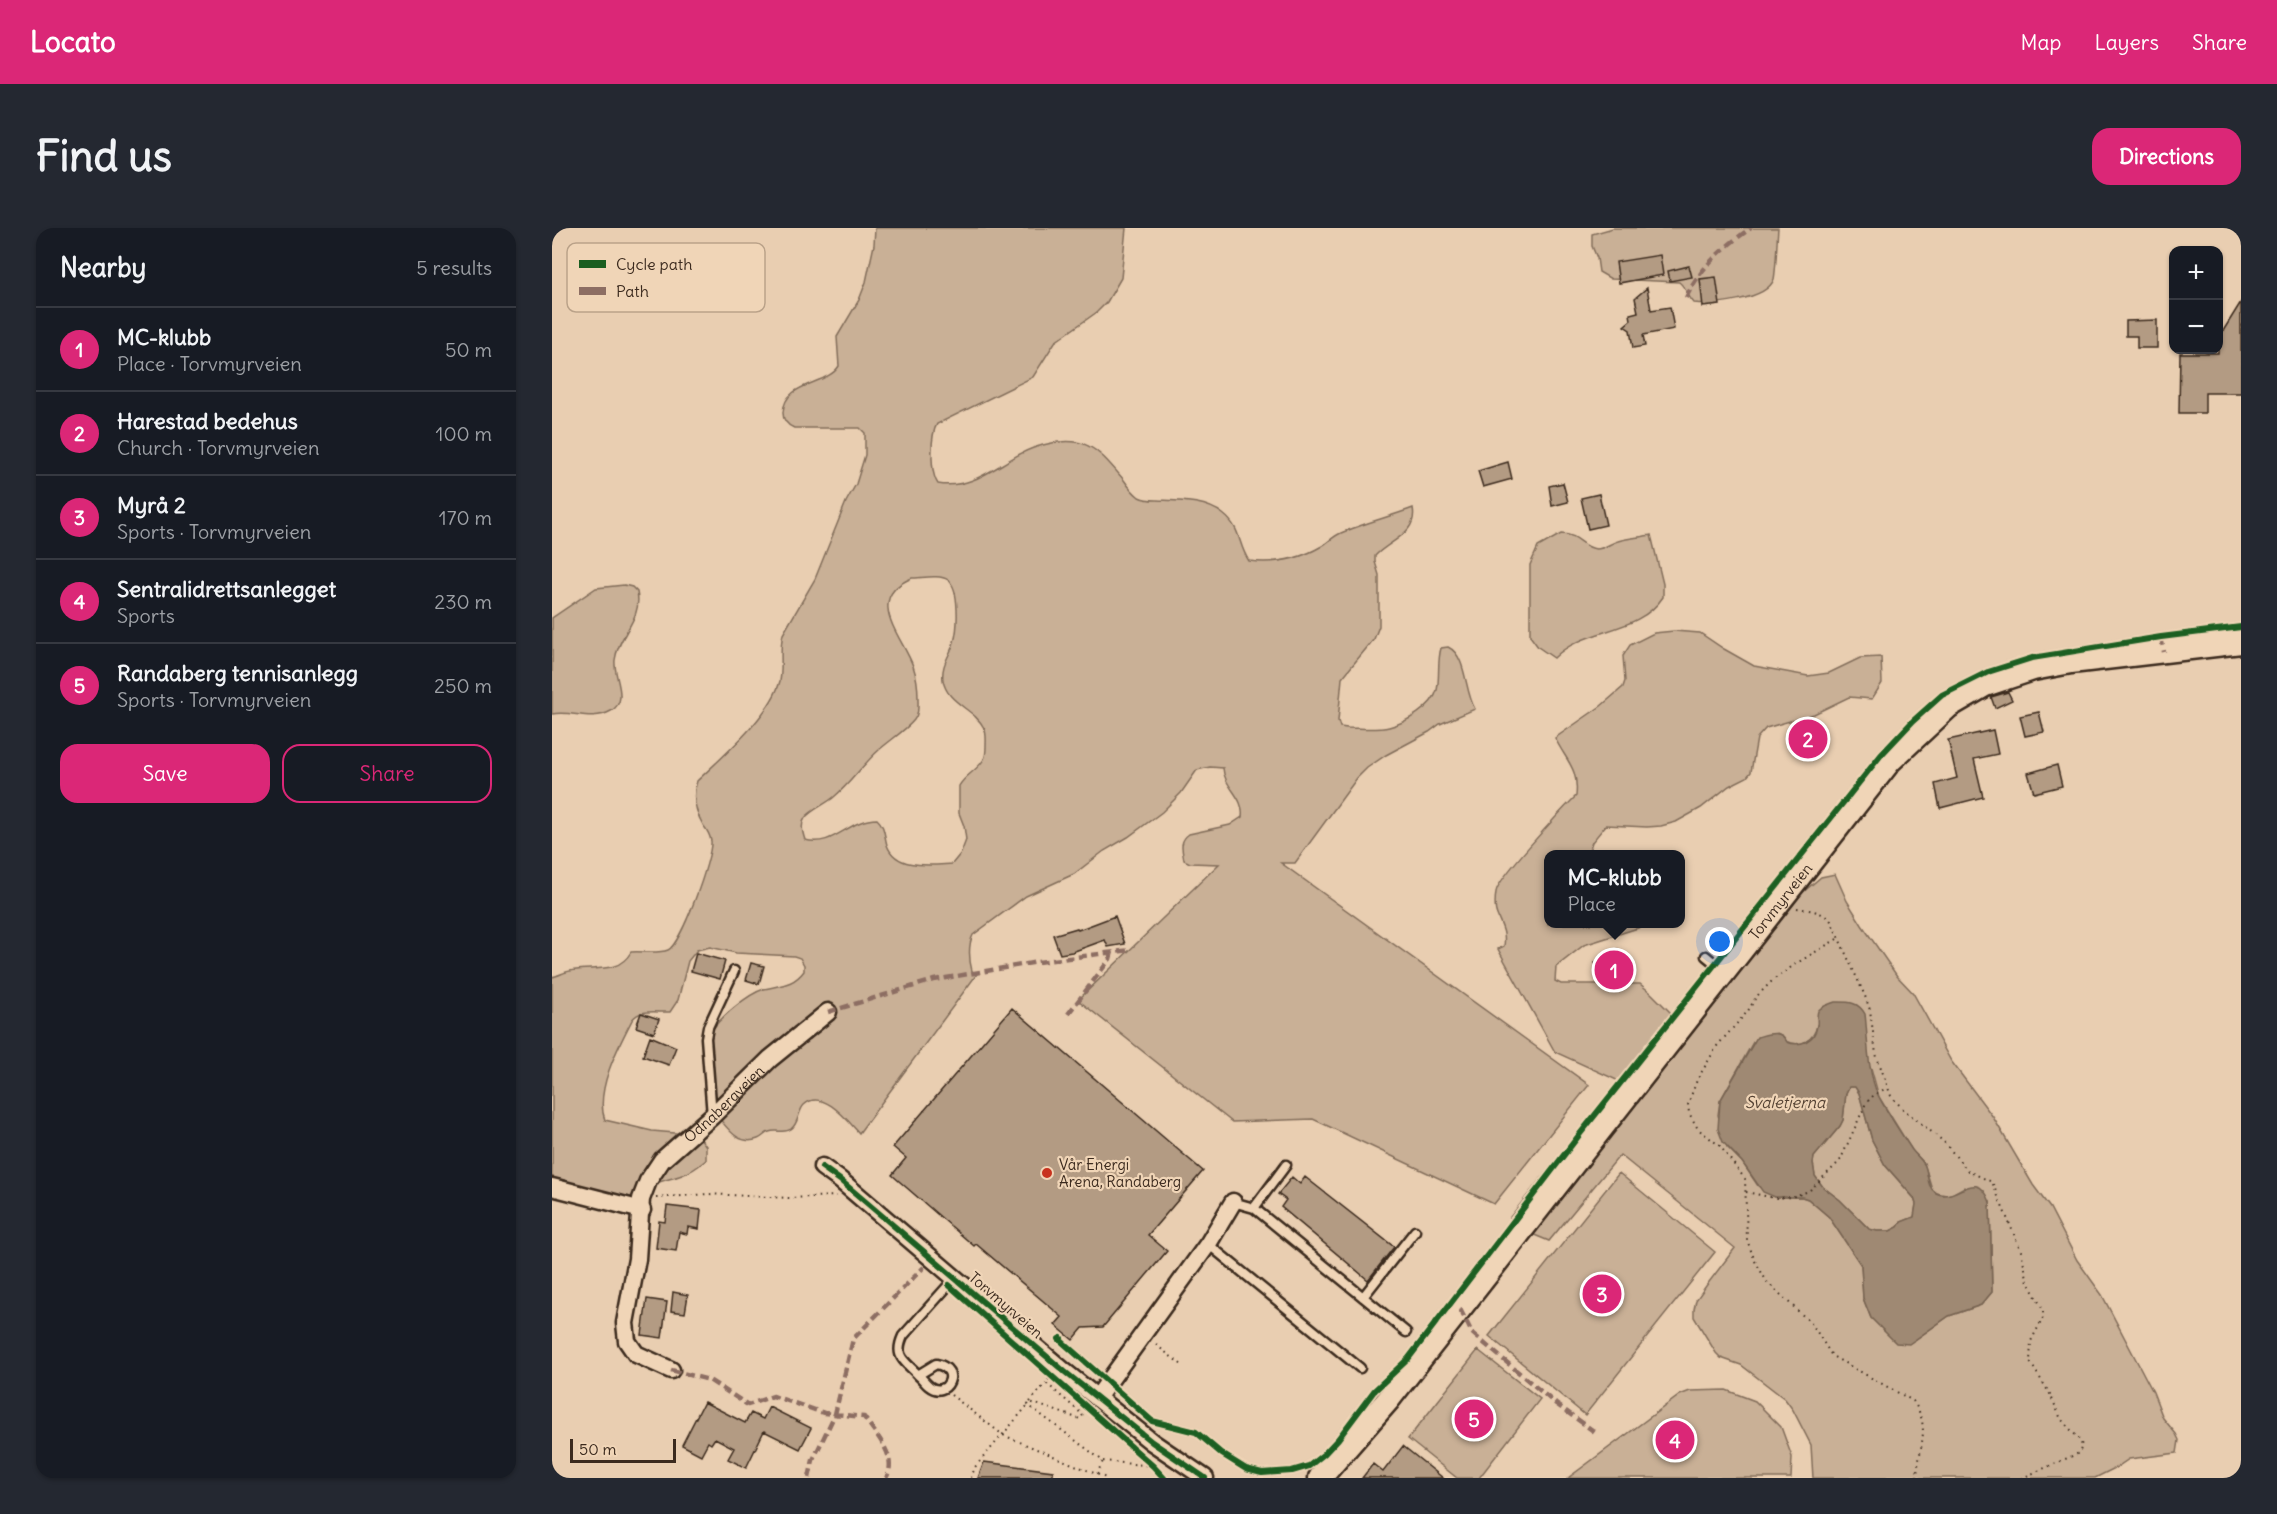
<!DOCTYPE html>
<html lang="en">
<head>
<meta charset="utf-8">
<style>
  body { margin:0; font-family:Delius,sans-serif; background:#242831; color:#f1f3f6 }
  .controls { position:absolute; right:18px; top:18px; display:grid; overflow:hidden; border-radius:12px; box-shadow:0 2px 4px #0004 }
  .controls button { width:54px; height:54px; display:grid; place-items:center; padding:0; border:0; border-bottom:2px solid #363941; background:#171b24; color:#f1f3f6; font:30px sans-serif }
  .scale { position:absolute; left:18px; bottom:15px; width:106px; box-sizing:border-box; padding-left:6px; border:3px solid #3b2a1e; border-top:0; font-size:16px; line-height:21px; white-space:nowrap; color:#3b2a1e; -webkit-text-stroke:4px #f0d5b7; paint-order:stroke }
  .you { position:absolute; left:1168px; top:714px; width:21px; height:21px; margin:-15px; border:4px solid #fff; border-radius:50%; background:#1a73e8; box-shadow:0 0 0 9px #1a73e833 }
  .badge { display:grid; place-items:center; width:39px; height:39px; border-radius:50%; background:#db2777; color:#fff; font-size:20px; font-weight:700 }
  .pin { position:absolute; translate:-50% -50%; border:3px solid #fff; box-shadow:0 2px 6px #0006 }
  .popup { position:absolute; left:992px; top:622px; width:141px; height:78px; box-sizing:border-box; display:grid; place-content:center; border-radius:12px; background:#171b24; filter:drop-shadow(0 2px 4px #0005); font-size:20px; white-space:nowrap; color:#9ea1a6 }
  .popup b { font-size:22px; color:#f1f3f6 }
  .popup::after { content:''; position:absolute; left:50%; top:100%; margin-left:-12px; border:12px solid transparent; border-top-color:#171b24 }
  .list { margin:0; padding:0; list-style:none }
  h2 { display:flex; justify-content:space-between; align-items:center; height:78px; margin:0; padding:0 24px; font-size:26px }
  h2 small { font-size:20px; font-weight:400; color:#9ea1a6 }
  .list li { display:grid; grid-template-columns:39px 1fr auto; gap:18px; align-items:center; box-sizing:border-box; height:84px; padding:0 24px; border-top:2px solid #363941 }
  .list b { display:block; font-size:22px; white-space:nowrap }
  .list p { margin:0; font-size:20px; white-space:nowrap; color:#9ea1a6 }
  .list em { font-size:20px; font-style:normal; color:#9ea1a6 }
  .actions { display:flex; gap:12px; padding:18px 24px }
  .actions a { flex:1; padding:14px 0; border:2px solid #db2777; border-radius:18px; text-align:center; font-size:21px; color:#db2777 }
  .actions .main { background:#db2777; color:#fff }
  .map { position:relative; flex:none; width:1689px; height:1250px; overflow:hidden; border-radius:18px }
  header { display:flex; align-items:center; gap:36px; box-sizing:border-box; height:84px; padding:0 30px; background:#db2777; color:#fff }
  header strong { font-size:28px }
  nav { display:flex; gap:33px; margin-inline-start:auto; font-size:21px }
  .intro { display:flex; align-items:center; justify-content:space-between; box-sizing:border-box; height:144px; padding:0 36px }
  h1 { margin:0; font-size:42px }
  .button { padding:15px 27px; border-radius:18px; background:#db2777; color:#fff; font-size:21px; font-weight:700 }
  main { display:flex; gap:36px; padding:0 36px }
  aside { flex:1; background:#171b24; border-radius:18px; box-shadow:0 2px 4px #0004 }
  .map>svg:first-child { display:block }
</style>
</head>
<body>
<header>
<strong>Locato</strong>
<nav><a>Map</a><a>Layers</a><a>Share</a></nav>
</header>
<div class="intro"><h1>Find us</h1><a class="button">Directions</a></div>
<main>
<aside>
<h2>Nearby<small>5 results</small></h2>
<ul class="list">
<li><span class="badge">1</span><div><b>MC-klubb</b><p>Place · Torvmyrveien</p></div><em>50 m</em></li>
<li><span class="badge">2</span><div><b>Harestad bedehus</b><p>Church · Torvmyrveien</p></div><em>100 m</em></li>
<li><span class="badge">3</span><div><b>Myrå 2</b><p>Sports · Torvmyrveien</p></div><em>170 m</em></li>
<li><span class="badge">4</span><div><b>Sentralidrettsanlegget</b><p>Sports</p></div><em>230 m</em></li>
<li><span class="badge">5</span><div><b>Randaberg tennisanlegg</b><p>Sports · Torvmyrveien</p></div><em>250 m</em></li>
</ul>
<div class="actions"><a class="main">Save</a><a>Share</a></div>
</aside>
<div class="map">
<svg width="1689" height="1250" viewBox="0 0 1689 1250">
  <rect width="100%" height="100%" fill="#e9ceb1"/>
  <filter id="ink" filterUnits="userSpaceOnUse"><feTurbulence type="fractalNoise" baseFrequency=".0167" numOctaves="2"/><feDisplacementMap in="SourceGraphic" scale="12" xChannelSelector="R" yChannelSelector="G"/><feConvolveMatrix kernelMatrix="1 2 1 2 8 2 1 2 1" color-interpolation-filters="sRGB"/></filter>
  <g filter="url(#ink)">
    <path fill="#c9b096" stroke="#826d5a" stroke-width="1.5" fill-rule="evenodd" d="M323,0H574L569,50L555,74L545,84L503,114L481,149L385,196C378,207 378,245 386,256C428,263 453,226 491,217C535,206 545,221 572,252C576,258 581,264 587,269C592,272 599,272 605,272C627,273 653,272 671,286C690,301 685,315 697,333C722,336 748,331 770,318C776,314 782,308 789,305C812,295 837,289 861,280C866,306 838,312 823,328V334L827,347V398L822,411L790,450L786,493L788,499L795,500C808,500 825,502 837,499C853,495 881,479 885,462C888,449 885,434 889,420L896,419C915,428 912,462 923,481L888,496L877,504L834,527L815,540L805,550L743,635H729L1037,857L942,976L761,891L680,894L526,772L667,636L638,635L632,632C630,621 627,613 637,606L678,597L690,589C693,569 672,560 671,540L658,539L645,542L629,565L610,584L576,609L552,623L522,646L474,668L421,707C416,717 417,732 420,743L425,746L307,905C297,894 270,859 252,877C246,883 247,895 239,901C232,906 225,901 217,904C213,905 210,910 206,911C187,918 177,902 166,889C158,880 159,861 157,849C155,840 155,813 159,804C167,790 196,766 212,761C228,757 241,758 252,743V737L248,730L242,728L184,725L158,719L145,722L136,733L126,772L118,784C105,785 88,780 80,792C67,817 42,864 53,892L100,903L146,907L154,918V932C147,938 139,944 130,947C109,955 94,952 84,976L0,962V749C6,748 12,744 18,743C41,738 66,747 79,724C90,723 106,726 116,722C129,717 161,628 159,613C158,607 155,602 151,597C143,583 140,568 145,553C170,529 219,487 228,453C231,438 227,421 231,406L263,351L294,274L304,256L313,227V205L308,200H242C235,197 231,193 231,185C232,153 275,158 287,138L285,109L307,72L314,54L322,17ZM360,350C370,350 388,346 396,352C408,360 406,401 402,414C398,428 389,436 391,452C395,476 422,480 432,500C435,505 434,512 434,518C434,523 434,527 432,531C426,542 413,547 407,558V585L412,598L414,612L409,625L400,636C378,637 344,642 335,617C332,607 333,598 325,591C296,591 282,620 253,612C251,606 248,597 253,590C259,582 274,576 282,569C299,555 311,536 327,522C337,513 354,502 362,492C367,486 366,478 366,470C366,459 365,449 361,438C350,408 311,370 360,350Z
      M1061,0H1226C1225,11 1224,42 1222,51C1215,72 1161,77 1142,75C1135,68 1135,61 1127,54L1059,51L1047,44L1045,30L1040,18V6Z
      M1009,306C1028,306 1030,320 1044,321C1053,321 1058,315 1066,313C1076,310 1089,309 1099,307L1111,356V369C1086,407 1032,399 1002,430L986,419L978,408V337L986,319Z
      M72,357L80,359L85,364C91,391 66,407 63,432C61,449 78,472 59,483C39,494 20,482 0,486V390L44,360Z
      M1122,403L1148,405L1172,421L1202,438L1256,448L1277,445L1308,430L1329,429L1330,455L1320,471L1297,469L1262,486L1214,500L1205,510L1199,544L1195,549L1177,558L1149,580L1124,594L1109,598L1095,599L1054,597L1040,614L1036,626H996V696H1092L1086,700L1032,717L1004,739L1003,753L1009,756H1088L1099,765L1129,795L1236,677L1269,649L1283,646L1295,673L1310,697L1345,748L1361,765L1399,833L1441,889L1481,957L1498,980L1525,1032L1550,1067L1601,1164L1611,1190L1624,1206L1627,1212L1625,1225L1577,1231L1565,1239L1543,1250H1261L1259,1217L1241,1182L1233,1171L1189,1137L1169,1130L1164,1125L1142,1089V1081L1144,1072L1154,1058L1183,1020L1068,927L997,1013L980,1006L958,989L1067,853L1003,824L946,721L952,718C954,705 950,699 945,687C942,680 943,671 944,664C945,651 1010,582 1024,568C1027,540 1014,533 1003,510L1049,478L1071,459L1073,453L1071,428L1078,417L1102,405ZM1265,797L1319,840L1327,869L1361,924L1372,935L1380,961L1385,965L1394,967L1400,966L1412,959L1438,974L1440,1064L1429,1077L1397,1088L1363,1112L1319,1090L1311,1070L1309,1037L1277,989L1256,971L1250,969H1223L1206,958L1190,934L1175,919L1166,887L1168,873L1201,814L1225,805L1231,808L1235,814C1249,819 1262,813 1265,797Z
      M1297,859H1303L1307,865L1320,912L1333,937L1362,970L1364,976L1362,989L1349,994L1346,999L1338,1003H1325L1317,1001L1288,972L1271,959L1263,948L1261,935L1262,929L1288,898L1291,892L1294,865Z
      M1067,945L1163,1024L1033,1187L937,1108Z
      M926,1122L988,1171L927,1250H905L856,1211Z
      M1174,1162L1203,1173L1229,1199L1240,1229L1239,1250H1016L1128,1167L1138,1163Z"/>
    <path fill="#9f8973" stroke="#776351" stroke-width="1.5" fill-rule="evenodd" d="M1283,774C1296,774 1306,773 1313,786C1316,811 1315,843 1326,867C1334,883 1350,907 1360,922C1364,927 1369,931 1372,936C1377,945 1374,959 1384,965C1404,976 1424,937 1438,974L1440,1064L1429,1077L1397,1088L1357,1116L1344,1115L1319,1090L1311,1070L1309,1037L1277,989L1256,971L1250,969H1223L1211,964L1190,934L1171,914L1166,901L1168,873L1205,809C1217,806 1228,801 1235,814C1248,819 1263,813 1265,798C1266,794 1264,787 1266,783C1269,778 1278,776 1283,774ZM1297,859H1303L1307,865L1320,912L1333,937L1362,970L1364,976L1362,989L1349,994L1346,999L1338,1003H1325L1317,1001L1288,972L1271,959L1263,948L1261,935L1262,929L1288,898L1291,892L1294,865Z"/>
    <path fill="#b39b83" stroke="#3b2a1e" stroke-width="1.5" d="M1108,27L1111,47L1067,55L1064,34Z
      M1137,38L1140,49L1118,53L1116,43Z
      M1164,49L1168,77L1151,79L1148,51Z
      M1095,60L1099,82L1118,79L1122,101L1091,107L1093,118L1081,120L1078,102L1072,98L1079,92L1078,86L1086,84L1083,70Z
      M1689,74V165H1653V185H1627L1628,125H1666V111Z
      M1605,92V120H1585V108H1574V93Z
      M956,234L960,251L931,259L926,243Z
      M1011,255L1016,274L1000,278L997,258Z
      M1047,266L1054,297L1036,301L1029,270Z
      M1456,464L1460,472L1443,480L1439,469Z
      M1487,484L1492,504L1473,508L1468,488Z
      M1259,494L1269,521L1253,527L1243,500Z
      M1441,502L1446,526L1422,531L1431,569L1388,580L1383,556L1405,550L1396,512Z
      M1505,537L1510,558L1482,565L1476,545Z
      M563,688L573,716L556,719L553,712L520,724L508,726L501,707L525,700L526,702Z
      M1066,721L1081,748L1058,762L1043,735Z
      M144,725L173,733L168,751L139,743Z
      M199,735L212,738L207,756L194,752Z
      M460,780L651,943L596,1007L615,1023L551,1099L531,1100L521,1112L503,1097L510,1089L424,1016L422,1018L340,947L354,930L341,919Z
      M89,785L107,791L102,805L84,799Z
      M98,808L124,819L117,837L91,828Z
      M740,949L748,956L753,949L842,1019L816,1052L729,979L734,972L726,966Z
      M115,978L149,982L147,1001L136,999L135,1006L127,1004L124,1023L104,1020L107,993L113,994Z
      M121,1064L136,1067L133,1085L119,1083Z
      M95,1071L115,1074L110,1110L90,1107Z
      M152,1174L193,1195L199,1185L211,1191L217,1179L259,1200L248,1221L212,1203L194,1240L176,1231L182,1220L163,1210L159,1216L156,1214L149,1227L130,1217Z
      M851,1218L891,1250H810L821,1236L831,1244Z
      M432,1234L501,1243V1250H426Z"/>
    <g fill="none" stroke-linecap="round" stroke-linejoin="round">
      <g stroke="#3b2a1e" stroke-width="13">
        <path id="service" d="M1154,728L1171,742
          M160,888L154,810L156,799L182,743
          M681,974L702,980L854,1104
          M702,980L734,937
          M656,1016L808,1140
          M811,1069L863,1003
          M384,1136C411,1141 394,1172 377,1158C373,1155 370,1150 366,1147Z
          M366,1147C354,1133 341,1130 351,1108L403,1050"/>
      </g>
      <g stroke="#3b2a1e" stroke-width="21">
        <g id="minor">
          <path d="M270,939L288,952L513,1144L600,1214L653,1250"/>
          <path d="M0,959L90,982"/>
          <path id="s1" d="M119,1142L84,1126L75,1113L73,1095L85,1031L89,971L96,953L110,932L160,888L218,831L276,784"/>
          <path d="M545,1170L656,1016L681,974"/>
        </g>
      </g>
      <g stroke="#3b2a1e" stroke-width="27">
        <g id="secondary">
          <path id="s2" d="M768,1250L837,1171L1338,533L1397,478L1433,457L1481,441L1519,434L1689,414"/>
        </g>
      </g>
      <path stroke="#3b2a1e" stroke-width="2" stroke-dasharray="1.5 4.5" stroke-linecap="butt" d="M1245,680C1258,682 1270,683 1279,693L1313,768L1318,782L1324,826L1339,868L1351,881L1392,914L1416,943L1440,954L1469,1023L1476,1054L1491,1082V1090L1479,1113L1478,1134L1498,1166L1509,1191L1528,1212L1530,1218L1527,1225L1470,1250
        M1285,711L1245,735L1221,752L1204,769L1196,783L1165,818L1145,852L1136,876L1137,885L1146,901L1168,918L1193,951L1195,1012L1203,1033L1215,1054L1260,1096L1280,1128L1361,1173C1380,1200 1366,1220 1365,1250
        M1194,964L1223,970L1240,969L1257,963L1288,933L1314,875L1323,866L1335,860
        M104,970L156,966L238,970L284,968
        M509,1110L507,1111L526,1127
        M604,1117L630,1137
        M497,1151L494,1155L531,1187L528,1191L478,1174L476,1177L551,1233L543,1250
        M399,1167L451,1207L554,1250
        M478,1174L494,1155
        M551,1233L601,1238
        M419,1250L423,1239L476,1177"/>
      <use href="#service" stroke="#f0d5b7" stroke-width="8"/>
      <use href="#minor" stroke="#f0d5b7" stroke-width="16"/>
      <use href="#secondary" stroke="#f0d5b7" stroke-width="22"/>
      <path stroke="#8d6e63" stroke-width="4.5" stroke-dasharray="9 4.5" stroke-linecap="butt" d="M1134,70C1148,39 1172,19 1199,0
        M1609,409L1612,424
        M276,784L382,752L486,734L578,722
        M516,786L558,731L560,724
        M908,1081L920,1105L1004,1176L1043,1204
        M119,1142L157,1152L196,1177L221,1168L272,1185L312,1189C323,1206 347,1229 334,1250
        M257,1250L261,1232L283,1186L301,1111L372,1039"/>
      <g stroke="#f0d5b7" stroke-width="10">
        <path id="cycleway" d="M270,939L288,952L513,1144L600,1214L653,1250
          M397,1057L601,1238L612,1250
          M509,1110L507,1111L600,1193L644,1204L670,1226L694,1241L710,1245L740,1243L757,1238L772,1226L786,1211L822,1163L856,1131L1028,906L1329,527L1361,493L1390,467L1436,444L1480,430L1609,409L1689,399"/>
      </g>
      <use href="#cycleway" stroke="#1b5e20" stroke-width="6"/>
    </g>
  </g>
  <circle fill="#c8321e" stroke="#f0d5b7" stroke-width="2" cx="495" cy="945" r="6"/>
  <g text-anchor="middle" dominant-baseline="central" stroke-width="4.5" stroke-linejoin="round" paint-order="stroke">
    <g font-size="15" fill="#3b2a1e" stroke="#f0d5b7">
      <text stroke="none"><textPath href="#s2" startOffset="738">Torvmyrveien</textPath></text>
      <text stroke="none"><textPath href="#s1" startOffset="326">Odnabergveien</textPath></text>
      <text transform="translate(454 1077) rotate(41)">Torvmyrveien</text>
    </g>
    <g font-size="15" fill="#3b2a1e" stroke="#f0d5b7" text-anchor="start">
      <text x="507" y="936">Vår Energi<tspan x="507" dy="17">Arena, Randaberg</tspan></text>
    </g>
    <g font-size="16" font-style="italic" fill="#544233" stroke="#f0d5b7">
      <text x="1233" y="874">Svaletjerna</text>
    </g>
  </g>
  <rect x="15" y="15" width="198" height="69" rx="9" fill="#f0d5b7" stroke="#baa289" stroke-width="1.5"/>
  <rect x="27" y="32" width="27" height="8" fill="#1b5e20"/>
  <rect x="27" y="59" width="27" height="8" fill="#8d6e63"/>
  <g font-size="16" fill="#3b2a1e">
    <text x="64" y="42">Cycle path</text>
    <text x="64" y="69">Path</text>
  </g>
</svg>
<div class="controls">
<button>+</button>
<button>−</button>
</div>
<div class="scale">50 m</div>
<div class="you"></div>
<div class="pin badge" style="left:1062px;top:742px">1</div>
<div class="popup"><b>MC-klubb</b>Place</div>
<div class="pin badge" style="left:1256px;top:511px">2</div>
<div class="pin badge" style="left:1050px;top:1066px">3</div>
<div class="pin badge" style="left:1123px;top:1212px">4</div>
<div class="pin badge" style="left:922px;top:1191px">5</div>
</div>
</main>
</body>
</html>
